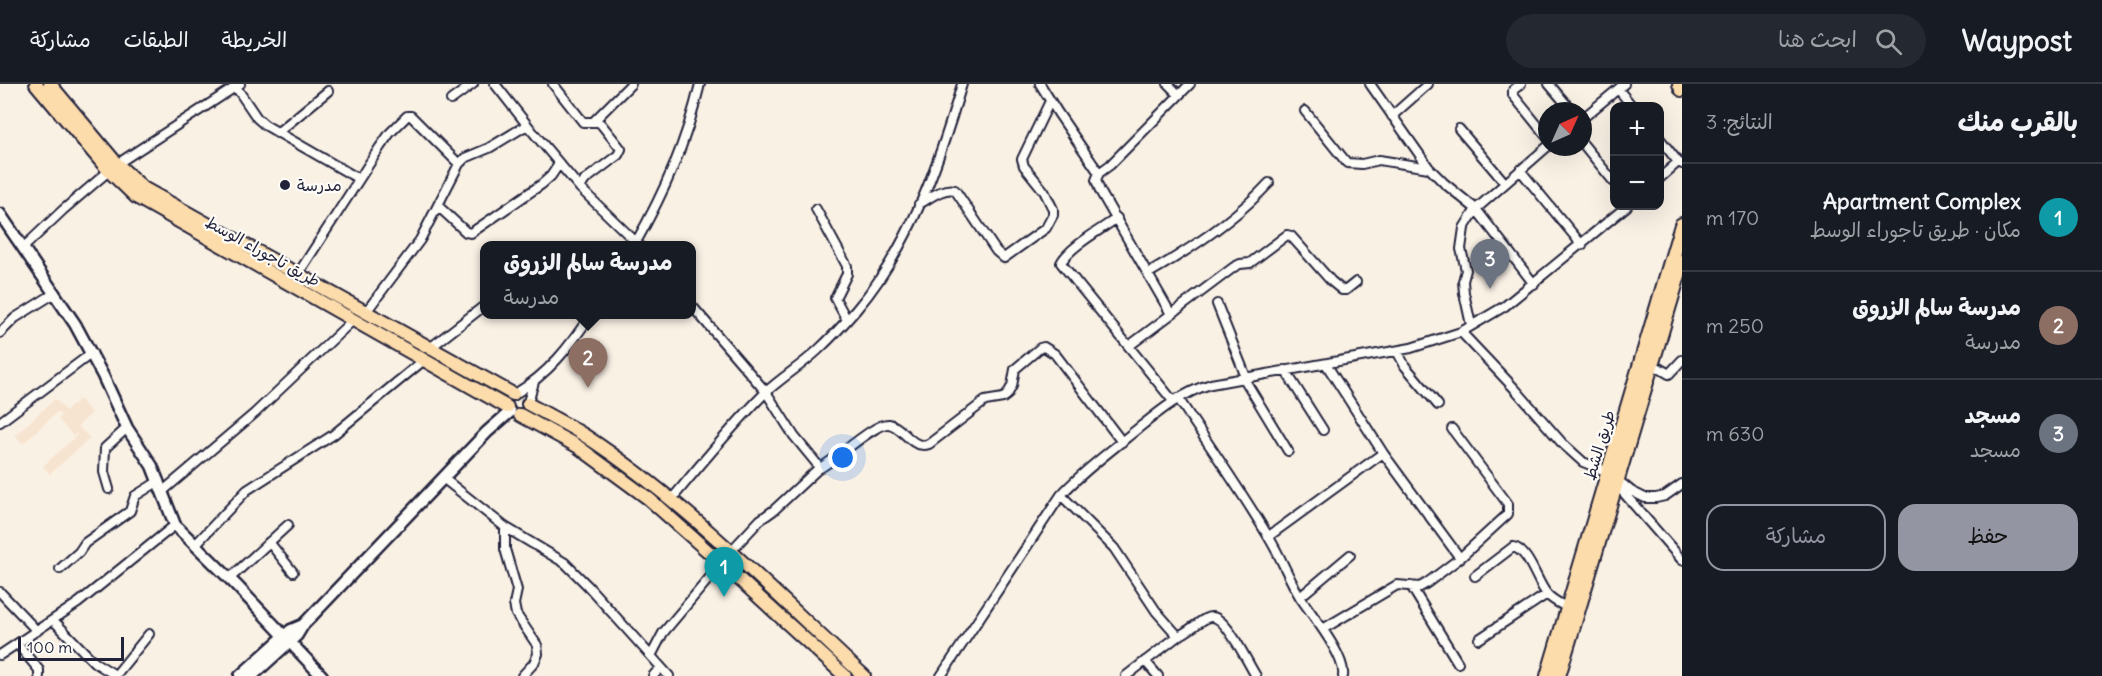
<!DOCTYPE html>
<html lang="ar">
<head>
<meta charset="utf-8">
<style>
  body { margin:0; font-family:Delius,"Playpen Sans Arabic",sans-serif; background:#242831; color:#f1f3f6; direction:rtl }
  .controls { position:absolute; right:18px; top:18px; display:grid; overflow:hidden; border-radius:12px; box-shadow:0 6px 24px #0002 }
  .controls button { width:54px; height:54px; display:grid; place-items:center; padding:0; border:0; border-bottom:2px solid #363941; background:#171b24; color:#f1f3f6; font:30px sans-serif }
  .compass { position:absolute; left:1538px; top:18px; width:54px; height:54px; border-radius:50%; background:#171b24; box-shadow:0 6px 24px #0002; rotate:45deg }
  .scale { position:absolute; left:18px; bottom:15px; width:106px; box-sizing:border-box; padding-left:6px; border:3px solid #22223b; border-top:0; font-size:16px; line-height:21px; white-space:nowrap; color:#22223b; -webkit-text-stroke:4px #fdfcf7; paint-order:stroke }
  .you { position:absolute; left:843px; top:374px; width:21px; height:21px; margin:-15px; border:4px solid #fff; border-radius:50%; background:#1a73e8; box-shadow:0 0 0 9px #1a73e833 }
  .badge { display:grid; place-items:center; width:39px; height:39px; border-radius:50%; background:#9495a2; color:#fff; font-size:20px; font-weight:700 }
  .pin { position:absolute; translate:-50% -50px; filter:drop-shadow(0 2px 3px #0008) }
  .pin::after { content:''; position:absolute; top:32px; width:21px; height:18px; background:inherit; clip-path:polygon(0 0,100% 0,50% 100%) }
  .popup { position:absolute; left:480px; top:157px; width:216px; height:78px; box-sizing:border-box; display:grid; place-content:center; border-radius:12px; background:#171b24; filter:drop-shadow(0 2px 4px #0005); font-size:20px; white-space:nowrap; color:#9ea1a6 }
  .popup b { font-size:22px; color:#f1f3f6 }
  .popup::after { content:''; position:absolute; left:50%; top:100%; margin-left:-12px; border:12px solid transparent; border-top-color:#171b24 }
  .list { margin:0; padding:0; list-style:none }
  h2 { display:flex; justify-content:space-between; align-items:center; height:78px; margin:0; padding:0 24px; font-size:26px }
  h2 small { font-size:20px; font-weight:400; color:#9ea1a6 }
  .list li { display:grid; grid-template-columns:39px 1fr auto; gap:18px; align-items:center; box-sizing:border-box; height:108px; padding:0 24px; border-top:2px solid #363941 }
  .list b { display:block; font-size:22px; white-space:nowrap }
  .list p { margin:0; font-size:20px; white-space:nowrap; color:#9ea1a6 }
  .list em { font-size:20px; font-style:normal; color:#9ea1a6 }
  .actions { display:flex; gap:12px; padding:18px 24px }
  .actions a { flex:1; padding:14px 0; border:2px solid #9495a2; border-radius:18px; text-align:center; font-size:21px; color:#9495a2 }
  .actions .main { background:#9495a2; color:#111 }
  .icon { flex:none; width:33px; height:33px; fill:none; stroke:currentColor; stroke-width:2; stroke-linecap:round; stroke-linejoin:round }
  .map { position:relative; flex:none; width:1682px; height:592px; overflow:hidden; direction:ltr }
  header { display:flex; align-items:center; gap:36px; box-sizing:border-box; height:84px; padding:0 30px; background:#171b24; border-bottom:2px solid #363941 }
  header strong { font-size:28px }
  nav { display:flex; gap:33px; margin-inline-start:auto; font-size:21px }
  .search { width:420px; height:54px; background:#242831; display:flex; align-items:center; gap:15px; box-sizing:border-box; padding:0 21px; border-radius:33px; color:#9ea1a6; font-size:22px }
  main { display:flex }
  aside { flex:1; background:#171b24 }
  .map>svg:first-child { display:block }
</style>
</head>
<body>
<header>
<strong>Waypost</strong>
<div class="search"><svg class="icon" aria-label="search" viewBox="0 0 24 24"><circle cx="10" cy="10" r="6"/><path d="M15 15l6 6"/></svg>ابحث هنا</div>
<nav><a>الخريطة</a><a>الطبقات</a><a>مشاركة</a></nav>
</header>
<main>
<aside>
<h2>بالقرب منك<small>النتائج: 3</small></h2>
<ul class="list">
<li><span class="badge" style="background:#0f9aa8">1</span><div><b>Apartment Complex</b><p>مكان · طريق تاجوراء الوسط</p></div><em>170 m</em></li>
<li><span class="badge" style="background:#8d6e63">2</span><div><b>مدرسة سالم الزروق</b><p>مدرسة</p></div><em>250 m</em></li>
<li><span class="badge" style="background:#6b7280">3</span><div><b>مسجد</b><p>مسجد</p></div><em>630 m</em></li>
</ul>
<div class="actions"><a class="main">حفظ</a><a>مشاركة</a></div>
</aside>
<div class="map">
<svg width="1682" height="592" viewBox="0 0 1682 592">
  <rect width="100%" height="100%" fill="#faf1e5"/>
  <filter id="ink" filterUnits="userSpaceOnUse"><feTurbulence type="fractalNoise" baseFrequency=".0167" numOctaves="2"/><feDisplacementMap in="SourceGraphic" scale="12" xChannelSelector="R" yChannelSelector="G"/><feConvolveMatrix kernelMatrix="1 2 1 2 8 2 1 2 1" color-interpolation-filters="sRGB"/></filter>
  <g filter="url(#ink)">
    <path fill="#f7e4d0" d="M55,315L66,327L79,315L92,329L78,342L90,354L50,390L43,382L77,351L76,349L73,352L58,335L61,331L57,328L23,360L15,351Z"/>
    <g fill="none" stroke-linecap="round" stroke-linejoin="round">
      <g stroke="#22223b" stroke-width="12">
        <path id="street" d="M495,0L532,47L580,104
          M553,0L583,38H598L601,40L621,65L618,71L585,96L580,104L640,162
          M1040,0L1058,29L1099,89L1096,96L1100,107L1171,230
          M1168,0L1179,11
          M1370,0L1429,84L1444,99L1476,125L1464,144L1461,165L1466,186L1463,197L1464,209L1471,241
          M1521,0L1513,6V11L1547,53
          M1549,0L1572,27
          M236,3L257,34L265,41L359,95
          M1618,5L1632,22
          M451,16L473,0
          M1305,27L1347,79L1362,80L1379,76L1429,84
          M1392,32L1428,0
          M1583,34L1624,0
          M593,38L631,0
          M1459,45L1505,99
          M277,49L328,7
          M1660,55L1678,78
          M1583,60L1614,98
          M1520,86L1582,161
          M1099,89L1110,81L1190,0
          M1660,94L1678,78L1682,80
          M919,120C930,114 943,103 955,106L996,167L1004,174L1046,144L1053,131V125L1044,107L1024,82L1022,75L1050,17
          M438,122L466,148L471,149L542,100L551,92L559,80
          M816,125L847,182V190L835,214L847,236
          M1117,134C1102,145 1069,163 1061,179L1173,317
          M635,160C665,107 686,59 700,0
          M24,163L63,126L117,80L240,0
          M1149,189C1191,165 1236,135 1269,99
          M298,190L380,63L390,49L407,32H411L459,80
          M1534,200L1476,125L1547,63
          M1217,220L1246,293
          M692,222L766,308L794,352L817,380L818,385L774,426L760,436L730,468
          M366,228L420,156L459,80L465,74L489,64L527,41
          M1461,248L1515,305L1562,359L1583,378L1608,388L1631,407L1645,414H1656L1665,412L1682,400
          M0,249L15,234L55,209
          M1129,262L1234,183L1240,180L1250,179L1287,151L1291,152L1331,197L1342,206H1346L1356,198
          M430,264L484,222
          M1397,267L1405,282L1438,321
          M1326,280L1383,369L1460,474
          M1652,280L1669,290L1682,276
          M1285,286L1323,346
          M1243,293L1288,367
          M515,310C548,290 570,263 591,230
          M1178,314C1208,360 1240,405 1268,452C1280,471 1288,493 1300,513C1311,530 1346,572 1343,592
          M528,318L534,298
          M0,338L92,269
          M818,385C834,378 875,338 889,340C904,343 911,366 929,360L985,317L1003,314L1007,311L1012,302L1015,285L1040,264L1044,263L1055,270L1122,358
          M443,394L505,443L565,479L587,501L669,592
          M1624,401L1622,407L1682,476
          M109,405L104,388L105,364L127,344
          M163,407L255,329L353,236
          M1061,411L1114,464L1156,527L1178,552C1189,548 1203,533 1211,533C1226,531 1248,580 1256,592
          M671,416C701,380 731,343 765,309C781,294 801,282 818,266C831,254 844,240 856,226C910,163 939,79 962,0
          M505,443V465L517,506L514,520L516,530L537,561L538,570L534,579L522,592
          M1269,452L1383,369
          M269,458L293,488
          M195,461L247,406L333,351L424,276
          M60,485L79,468L85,459L130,427L135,412L159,397
          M1475,492L1513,463C1529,466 1537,499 1547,510C1553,517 1561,520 1568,524
          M229,495L288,441
          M1411,502L1458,579
          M0,508L37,547
          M1300,513L1350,471
          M53,536L94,578L115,591
          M1323,545L1397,501L1420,503L1427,499L1460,474L1508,430V420L1452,345
          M1479,555L1547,510
          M18,561L39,586V592
          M0,571L78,519L175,441
          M651,572L663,549L722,479
          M1145,577L1158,592
          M115,592L149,550
          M653,592L661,583
          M941,592L1061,411C1080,390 1103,373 1125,355C1153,333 1177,310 1211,300L1411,264L1461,248L1505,222L1627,122
          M1126,592L1178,552"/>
      </g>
      <g stroke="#22223b" stroke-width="15">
        <path id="secondary" d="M0,130L75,240L103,292L127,344L152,382L175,441L236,501L322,592
          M240,592L291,546L303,541
          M252,592L297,551L303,541L487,348L510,328"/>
      </g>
      <g stroke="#22223b" stroke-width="16">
        <path id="primary" d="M36,0L109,87L136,113L507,323
          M50,0L117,80L143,104L513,310
          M528,320C547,330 566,340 584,351C687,418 774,509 864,592
          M520,331L577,362L649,415L738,494L845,592"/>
      </g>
      <g stroke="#22223b" stroke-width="18">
        <path id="highway" d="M1680,0L1682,5
          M1548,592L1682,141
          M1558,592L1682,178"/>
      </g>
      <use href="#street" stroke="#fdfcf7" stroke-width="8"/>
      <use href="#secondary" stroke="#fdfcf7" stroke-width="10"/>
      <use href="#primary" stroke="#fddcac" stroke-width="12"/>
      <use href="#highway" stroke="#fddcac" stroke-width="14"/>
    </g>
  </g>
  <circle fill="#22223b" stroke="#fdfcf7" stroke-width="2" cx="285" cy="101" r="6"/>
  <g text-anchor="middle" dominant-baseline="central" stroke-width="4.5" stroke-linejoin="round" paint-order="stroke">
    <g font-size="16" fill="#22223b" stroke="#fdfcf7" text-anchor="start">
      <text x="297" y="101">مدرسة</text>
    </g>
    <g font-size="16" fill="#22223b" stroke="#fdfcf7">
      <text transform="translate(263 167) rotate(29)">طريق تاجوراء الوسط</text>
      <text transform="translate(1599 361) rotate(-73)">طريق الشط</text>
    </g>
  </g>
</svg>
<div class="controls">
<button>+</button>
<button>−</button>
</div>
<svg class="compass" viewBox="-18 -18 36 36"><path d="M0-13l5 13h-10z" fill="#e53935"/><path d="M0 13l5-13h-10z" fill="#9ea1a6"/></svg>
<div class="scale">100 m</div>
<div class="you"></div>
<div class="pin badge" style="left:724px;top:513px;background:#0f9aa8">1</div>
<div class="pin badge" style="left:588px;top:304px;background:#8d6e63">2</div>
<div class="popup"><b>مدرسة سالم الزروق</b>مدرسة</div>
<div class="pin badge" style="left:1490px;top:205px;background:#6b7280">3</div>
</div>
</main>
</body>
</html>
